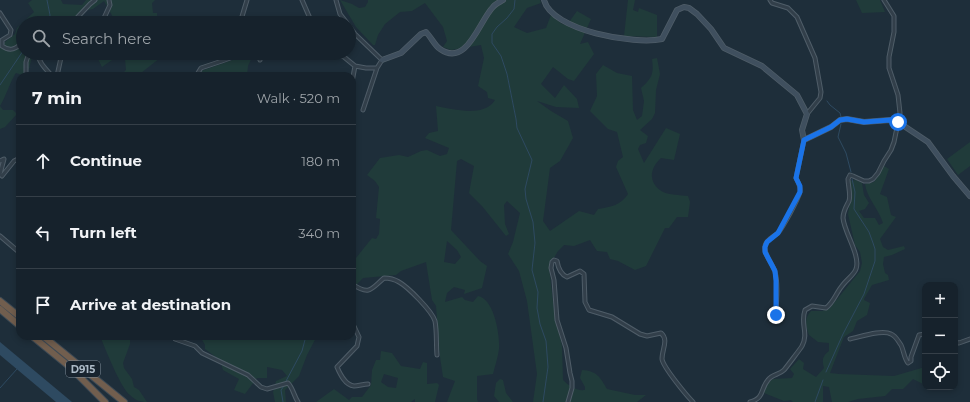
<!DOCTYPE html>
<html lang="en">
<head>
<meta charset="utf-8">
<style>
  body { margin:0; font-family:Montserrat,sans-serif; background:#1f2a34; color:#f1f3f6 }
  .controls { position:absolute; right:12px; bottom:12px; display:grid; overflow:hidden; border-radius:8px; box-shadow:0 2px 6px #0003 }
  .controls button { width:36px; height:36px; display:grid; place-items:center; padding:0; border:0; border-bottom:1px solid #353f48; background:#16222c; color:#f1f3f6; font:20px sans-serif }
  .stop { position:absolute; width:12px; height:12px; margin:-9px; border:3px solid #1a73e8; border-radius:50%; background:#fff }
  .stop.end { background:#1a73e8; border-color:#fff; box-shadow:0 1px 4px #0008 }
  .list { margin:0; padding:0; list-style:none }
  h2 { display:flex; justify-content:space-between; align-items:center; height:52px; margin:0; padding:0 16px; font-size:17px }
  h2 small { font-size:13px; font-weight:400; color:#9ea4a9 }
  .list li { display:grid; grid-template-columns:26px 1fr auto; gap:12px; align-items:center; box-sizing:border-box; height:72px; padding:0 16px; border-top:1px solid #353f48 }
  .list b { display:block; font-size:15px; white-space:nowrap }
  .list em { font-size:13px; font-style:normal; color:#9ea4a9 }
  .icon { flex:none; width:22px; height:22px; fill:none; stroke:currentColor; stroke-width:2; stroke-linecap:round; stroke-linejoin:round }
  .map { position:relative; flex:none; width:970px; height:402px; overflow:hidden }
  .search { position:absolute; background:#16222c; box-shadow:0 2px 6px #0003; left:16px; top:16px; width:340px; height:44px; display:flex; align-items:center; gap:10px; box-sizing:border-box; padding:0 14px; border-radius:22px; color:#9ea4a9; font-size:15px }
  .panel { position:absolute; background:#16222c; box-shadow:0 2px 6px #0003; left:16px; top:72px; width:340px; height:268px; border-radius:12px }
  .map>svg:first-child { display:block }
</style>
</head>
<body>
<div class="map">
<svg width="970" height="402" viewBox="0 0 970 402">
  <rect width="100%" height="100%" fill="#1e2e3a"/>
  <path fill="#203b3a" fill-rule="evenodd" d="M32,0H61L63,4L82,5L86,0H155L152,3L153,13H157V23H127L126,20L114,19L104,1L93,9L83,11L70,23H23V53H37L32,56L29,69L22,75L16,73C10,82 6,96 0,106L3,110H13L17,114L5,127L0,129V46L15,34L17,28L34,12L28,3Z
    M340,0L352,4L359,8L365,7L368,2V0H540L541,3L527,8L514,27L527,33L546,28L551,15L562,24L567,25L577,11L591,19L580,44L588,42L594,54L574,81L568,79L553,67L541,84L555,98L564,85L577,99L579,108L556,107L537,101L551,111L568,121L573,138L560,161L550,168L543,221L550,231L579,211L594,215L598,209C611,207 621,205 628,194L616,167L618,161L623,157L617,132L608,129L590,111L597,96L596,74L603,65L617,73L632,76L633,110L637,120L642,116L644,101L641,88C652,78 654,74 652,59L657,58L660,74L656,90L655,113L652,119L640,130L648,136L646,143L640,145L638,149L644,163L666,128L680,134L674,160L661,158C649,169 648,183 663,192C669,195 680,195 688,196L690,202L688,217H677L669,228H665L646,266L635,270L618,261L610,259L607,252L597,251L590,240L574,246L564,245L558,251L549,266L554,311L562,346L563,380C569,386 576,391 585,390V387L580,378L582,370C597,371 600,377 607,389L635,395H646L637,402H533L537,374L527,301L519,271L508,254L513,242L520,213L507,201L504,205L505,224L509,234L506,236L482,206L469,193L474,166L461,159L457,161L451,230L480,261L487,266L482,288L464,294L465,290L454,287L447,293L445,302L462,297L465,300L473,302L478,296C494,299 500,334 499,349C498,357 495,366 493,374L477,376V399L478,402H447L455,381L443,377L440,357L436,306L432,300L426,262L401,271L396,275L363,278L352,289V263L372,238L376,239L379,234L380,219L376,218L379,187L375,181L367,175L380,158L399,155L408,157L421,151L427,150L440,156L447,154L449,148L425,138L429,133L438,131L436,106C452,109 484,118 495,100L488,98L487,92L478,86L484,58L481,45L451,50L443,47L447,41L443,27L425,3L412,11L400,12L385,24L378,35L375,45H373L356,27ZM447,241L457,250L461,257L455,264L444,262Z
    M628,0H635L633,10L638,12L639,8L657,15V37L624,36Z
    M856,0H880L885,12L862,13Z
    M98,53H165V54L141,73L142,76H122V74L126,70L125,59L122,53L102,67L96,55Z
    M250,54L253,55L248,66L247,76H198L201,71Z
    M970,142V166L958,175L947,159Z
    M884,166L889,169L880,194L887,197L891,215L896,217L880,239L883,247L888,250L904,246L905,249L892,255L884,257L883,264L885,273L888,275L889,280L872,285L864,299V300L870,303L867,315L857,321L853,331L844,337L830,373L839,374L894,376L925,367V385L913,379L903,389H892L885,396L858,399L848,402H832L829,387L823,386V402H793L791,400L784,401L764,393L767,384L773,379L792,378L794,374L790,369L799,359L804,363L803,369L816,377L824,368C822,361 822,356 829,351V343L818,342L809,335C806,327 804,318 811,311H822L830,308L860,271L862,263L860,252L855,245L848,214L851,196L850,181L856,180L862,183L864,195L869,203L865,209L859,211L864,218H875L879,225L883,223C879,210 866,196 865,184L874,182Z
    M100,336H129L130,337V344L123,363L124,368L132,379L134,387L139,390L147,402C140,402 135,400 130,395C121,389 105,348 100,336Z
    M200,336H317L307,355L299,376L285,390L286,402H275L273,392L276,381L287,376L282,370L267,367V378H257L245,394L234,390L239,379L223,370L220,360L205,349V345Z
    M381,351L392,353L401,366L420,369L423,362L427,363V384L437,383L439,385L435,402H415V399L411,402H316L334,389L349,400L352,397H362L371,385L372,370L376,360H380ZM384,374L398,378L396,388L388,387L381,382Z
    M500,379L503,380L506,393L513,402H499L494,396L496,383Z"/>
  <path fill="#2e4a61" d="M0,342L72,402H56L0,355Z"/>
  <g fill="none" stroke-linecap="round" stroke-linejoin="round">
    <path stroke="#2e4a61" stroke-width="1" d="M47,0L50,15L49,23
      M515,0L514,9L507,18L497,27L492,34V43L501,56L507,74L516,119L517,128L532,160L525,189L526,199L533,222L535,243L532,270L538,292L537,308L540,324L546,341L548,367L543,402
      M0,85L23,51
      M827,101L830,105L840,113L841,117
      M841,124L838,137L846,153L851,172
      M826,372L843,334L864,294L875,261V249L873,243L869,232L854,209L855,192L852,179
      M285,383L302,351L306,336
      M0,388L17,369
      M283,402L281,390L284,386
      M815,402L823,380"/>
    <g stroke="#4f5d68" stroke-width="5">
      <path id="street" d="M302,0L312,23
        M336,0L340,14L347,23
        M770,0L772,3L788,8L797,17L815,58L821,92L820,98L807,114
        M0,13L11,30L10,35L2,40V46C10,52 16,49 23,42
        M104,18L110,5L109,0
        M72,23L90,4L95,0
        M240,23L247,0
        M349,26L355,34L382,60L377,68H366L355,66
        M38,53C38,62 46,69 52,76
        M258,53L260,60
        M333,53L344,57L355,66L352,82
        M222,61L244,53
        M26,76V62L29,53
        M57,76L62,53
        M196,76L201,68L222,61L227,53
        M363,110L377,68
        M0,161L4,159L0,174L2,176L14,161L20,158
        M0,236L20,253
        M352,284C370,296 371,289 384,278C390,278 394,279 399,282C408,287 432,311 435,321C437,331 436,344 437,355
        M352,295V306
        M776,315C776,301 779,285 775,272C773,264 763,254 765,246C766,240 773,237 778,233C783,227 798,200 800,192C801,187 798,182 796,178L804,140
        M352,322L359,337L357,346L337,367C340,374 345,385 354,386C358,386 364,384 368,384
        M174,336L175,339L195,346L202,353L248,375L261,387L267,389L288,383C293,388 294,396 298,402
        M850,339C860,337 882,329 891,334C896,336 898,341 901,345C904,351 904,358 908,363L911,361V357L919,335L925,334
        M955,342L959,343L970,339
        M568,402L572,388V381L570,373L566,348L557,320L554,280L551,268L552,262L554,260L557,261C558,267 560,274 567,277L580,271L584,274L585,302L589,310L612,317L640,334L647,336L661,333C669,340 662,349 662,359C663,367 687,396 693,402
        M750,402C765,398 760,389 768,380C772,374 779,375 784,370C785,369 801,348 802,346C809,333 800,324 805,310L812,306L826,308C834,302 836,293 842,286C846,280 854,275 856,269C861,256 844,232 843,218C843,211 846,207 849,201C851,195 848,185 848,179L850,175L853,176L864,181H869L873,179L878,173L884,161L891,150L894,142L900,113L898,95L889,68V57L894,32V16L884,0"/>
    </g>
    <g stroke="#4f5d68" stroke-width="6">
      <path id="secondary" d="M544,0C552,31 635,45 662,39L677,10L684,7L689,8L697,14L711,29L724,48L762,66L797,95L807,114L802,130L804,140L831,127L840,120L847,119L864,122L890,120L898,122L928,142L953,176L970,196
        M382,60L401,53L421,34L426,32C431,37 435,46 440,49C467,68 479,21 493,7C495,4 500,2 503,0"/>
    </g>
    <g stroke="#3d4a55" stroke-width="8">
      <path id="highway" d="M0,301L20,317
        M0,309L20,326
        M32,336L70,367L105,402
        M43,336L124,402"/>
    </g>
    <use href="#street" stroke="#323f4a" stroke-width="3"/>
    <use href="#secondary" stroke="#3f4f5e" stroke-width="4.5"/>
    <use href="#highway" stroke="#715e4e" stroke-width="6"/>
  </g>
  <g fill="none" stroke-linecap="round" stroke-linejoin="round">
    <path stroke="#1a73e8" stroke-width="5" d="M776,315V281L775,271L765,252V247L767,242L778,233L800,192V186L796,178L804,140L831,127L840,120L847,119L864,122L890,120L898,122"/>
  </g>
  <g text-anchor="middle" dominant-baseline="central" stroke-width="3.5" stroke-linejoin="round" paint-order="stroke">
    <rect fill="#18242f" stroke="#808d99" stroke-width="1" x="66" y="361" width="34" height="16" rx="3"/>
    <g font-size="10" font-weight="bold" fill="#acbac7">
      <text x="83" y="369">D915</text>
    </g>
  </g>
</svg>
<div class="controls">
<button>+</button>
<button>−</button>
<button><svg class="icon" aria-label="locate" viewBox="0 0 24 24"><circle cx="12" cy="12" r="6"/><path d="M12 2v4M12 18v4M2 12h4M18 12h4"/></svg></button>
</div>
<div class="stop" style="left:898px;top:122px"></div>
<div class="stop end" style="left:776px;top:315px"></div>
<div class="search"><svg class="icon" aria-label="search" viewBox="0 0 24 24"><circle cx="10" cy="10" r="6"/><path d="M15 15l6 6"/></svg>Search here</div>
<section class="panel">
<h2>7 min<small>Walk · 520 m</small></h2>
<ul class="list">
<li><svg class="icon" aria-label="ahead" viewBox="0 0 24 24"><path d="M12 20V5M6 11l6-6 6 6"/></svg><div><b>Continue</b></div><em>180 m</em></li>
<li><svg class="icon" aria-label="left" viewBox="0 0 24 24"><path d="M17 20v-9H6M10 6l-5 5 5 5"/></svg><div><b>Turn left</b></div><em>340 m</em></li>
<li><svg class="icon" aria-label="arrive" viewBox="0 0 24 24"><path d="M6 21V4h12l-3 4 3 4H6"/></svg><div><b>Arrive at destination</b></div></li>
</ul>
</section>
</div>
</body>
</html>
